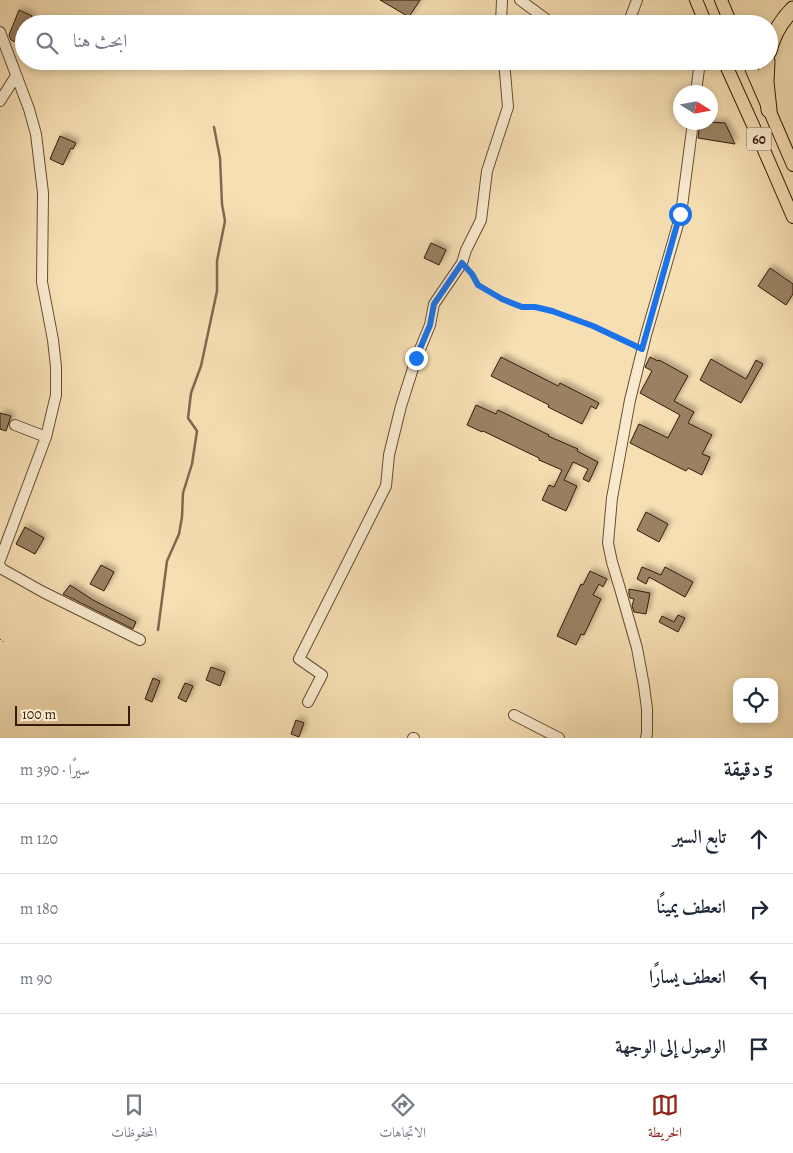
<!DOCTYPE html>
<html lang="ar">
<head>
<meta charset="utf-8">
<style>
  body { margin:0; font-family:Alegreya,Amiri,serif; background:#f2f2f3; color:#1f2937; direction:rtl }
  .controls { position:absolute; right:15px; bottom:15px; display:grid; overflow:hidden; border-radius:10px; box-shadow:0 2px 8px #0003 }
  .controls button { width:45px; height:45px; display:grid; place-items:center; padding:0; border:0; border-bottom:1px solid #e0e1e3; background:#fff; color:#1f2937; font:25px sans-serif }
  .compass { position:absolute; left:673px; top:85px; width:45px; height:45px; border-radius:50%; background:#fff; box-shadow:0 2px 8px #0003; rotate:101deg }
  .scale { position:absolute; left:15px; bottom:12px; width:115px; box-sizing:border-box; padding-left:5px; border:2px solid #361b0a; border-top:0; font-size:14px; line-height:18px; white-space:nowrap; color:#361b0a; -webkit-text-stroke:4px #f9eace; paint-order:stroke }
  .stop { position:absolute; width:15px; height:15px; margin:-11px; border:4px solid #1a73e8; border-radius:50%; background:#fff }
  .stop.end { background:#1a73e8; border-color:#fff; box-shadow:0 1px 5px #0008 }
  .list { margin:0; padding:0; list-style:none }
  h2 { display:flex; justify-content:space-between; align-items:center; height:65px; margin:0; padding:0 20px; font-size:21px }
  h2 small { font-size:16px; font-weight:400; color:#747a83 }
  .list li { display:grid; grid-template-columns:32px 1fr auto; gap:15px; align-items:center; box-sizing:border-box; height:70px; padding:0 20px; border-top:1px solid #e0e1e3 }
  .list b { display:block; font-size:19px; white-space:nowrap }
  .list em { font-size:16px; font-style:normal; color:#747a83 }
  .icon { flex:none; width:28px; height:28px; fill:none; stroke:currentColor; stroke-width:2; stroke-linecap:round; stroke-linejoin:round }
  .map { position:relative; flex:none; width:793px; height:738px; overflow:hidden; direction:ltr }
  .search { position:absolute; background:#fff; box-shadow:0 2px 8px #0003; left:15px; right:15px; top:15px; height:55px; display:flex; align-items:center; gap:12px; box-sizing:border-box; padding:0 18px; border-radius:28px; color:#747a83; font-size:19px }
  .sheet { height:345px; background:#fff }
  nav { display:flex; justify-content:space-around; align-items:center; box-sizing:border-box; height:70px; border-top:1px solid #e0e1e3; background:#fff; font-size:14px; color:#747a83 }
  nav a { display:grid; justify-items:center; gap:2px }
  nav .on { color:#8f2418 }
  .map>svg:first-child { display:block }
</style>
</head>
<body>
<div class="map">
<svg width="793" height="738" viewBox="0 0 793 738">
  <defs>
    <filter id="shadow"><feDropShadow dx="3.5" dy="-3.5" stdDeviation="2.5" flood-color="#0004"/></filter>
  </defs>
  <rect width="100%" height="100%" fill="#f6dfb3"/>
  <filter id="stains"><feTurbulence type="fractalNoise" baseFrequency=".004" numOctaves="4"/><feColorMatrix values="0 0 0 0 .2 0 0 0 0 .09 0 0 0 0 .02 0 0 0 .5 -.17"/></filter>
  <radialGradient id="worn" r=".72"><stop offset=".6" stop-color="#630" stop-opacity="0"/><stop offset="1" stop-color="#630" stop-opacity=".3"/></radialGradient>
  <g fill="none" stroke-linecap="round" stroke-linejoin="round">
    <path stroke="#82684d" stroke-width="2.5" d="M158,630L167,561L179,534L182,517L183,493L192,464L197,431L188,418L191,393L201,366L217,291V261L225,221L222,204L220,158L214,127"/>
  </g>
  <path fill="#9a8162" stroke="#361b0a" filter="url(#shadow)" d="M380,0H420L409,17Z
    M19,10L32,16L29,24H24V36L20,44L11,40L9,35Z
    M700,122H710L725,123L735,144L698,138Z
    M60,136L76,143L73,149L71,148L63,165L50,159Z
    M431,243L446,250L439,265L424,258Z
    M770,268L793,284V294L786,305L758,286Z
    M501,357L558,386L560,383L599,403L596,409L591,406L582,424L548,407L549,405L491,376Z
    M650,357L658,361L659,360L688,376L674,401L694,412L688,423L712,435L702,454L710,457L702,475L688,468L686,471L630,443L639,424L668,438L680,415L640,393L652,371L645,367Z
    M711,359L746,379L756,360L763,364L741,403L700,380Z
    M476,405L496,414L498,410L549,435L548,436L578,449L577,451L598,462L589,482L583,479L588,469L573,462L564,480L577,486L566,511L542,500L549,485L554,487L562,470L539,460V458L483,431L482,432L467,425Z
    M0,413L11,416L6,431L0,429Z
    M646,512L668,524L659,542L637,530Z
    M25,527L44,538L35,554L16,544Z
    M101,565L114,572L104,591L90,584Z
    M642,567L661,575L665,567L693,582L685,597L649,577L646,584L637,579Z
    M590,571L607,579L603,587L599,584L593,595L601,599L584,635L581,634L576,645L557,636L581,584L583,585Z
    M70,585L93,600L136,622L133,629L63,594Z
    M629,589L650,593L646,614L634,612L632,606L634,599L630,598L629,594Z
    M678,615L685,618L678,632L659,622L662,616L674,622Z
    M211,667L225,672L220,686L206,680Z
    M153,678L160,681L152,702L145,699Z
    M185,683L193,686L186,702L178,698Z
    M296,720L304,723L299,737L291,734Z"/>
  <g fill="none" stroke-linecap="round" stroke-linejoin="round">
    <g stroke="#664c34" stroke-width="12">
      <path id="minor" d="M520,0L546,19
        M501,24L502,0
        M628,24L637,0
        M0,32L29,109L36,134L43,193L42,282L53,340L56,367V395L46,437L0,560
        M696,92L700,61
        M0,101L16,76
        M15,425L46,437
        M0,566L2,569L43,592L140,640
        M308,702L322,675L299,659L386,486L389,455L401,406L416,359L430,325L434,304L462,263L466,250L481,220L487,171L508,107L504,61
        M514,715L559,738
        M413,738H414
        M646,738L647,733V709L644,686L637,648L621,592L612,562L608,543L612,498L630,400L646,335L681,214L693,122"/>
    </g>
    <g stroke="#361b0a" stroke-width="14">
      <path id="major" d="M696,0L706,24
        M721,0L731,24
        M724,61L757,134L793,217
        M748,61L793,165"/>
    </g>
    <g stroke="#361b0a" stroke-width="17">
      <path id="highway" d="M769,51C773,34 781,21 793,9
        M767,61L766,82L769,110"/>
    </g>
    <path stroke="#361b0a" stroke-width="1" stroke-dasharray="1 2.5" stroke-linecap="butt" d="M468,269L472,274L478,285L502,299L522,307H535L552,311L593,326L635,345
      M0,639L4,642"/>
    <use href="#minor" stroke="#f9eace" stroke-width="10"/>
    <use href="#major" stroke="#f6dfb3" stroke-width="12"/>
    <use href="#highway" stroke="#f6dfb3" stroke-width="15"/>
  </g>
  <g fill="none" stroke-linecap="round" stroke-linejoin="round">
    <path stroke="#1a73e8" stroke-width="6" d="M416,358L430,325L434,304L462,263L472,274L478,285L502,299L522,307H535L552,311L593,326L642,349L680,214"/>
  </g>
  <g text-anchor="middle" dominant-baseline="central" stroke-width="5" stroke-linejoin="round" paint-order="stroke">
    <rect fill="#f9eace" stroke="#705945" stroke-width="1" x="746.5" y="127.5" width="25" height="23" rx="4"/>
    <g font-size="14" font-weight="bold" fill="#361b0a">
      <text x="759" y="139">60</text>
    </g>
  </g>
  <rect width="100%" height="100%" filter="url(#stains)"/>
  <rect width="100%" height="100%" fill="url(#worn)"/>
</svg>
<div class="controls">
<button><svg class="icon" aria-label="locate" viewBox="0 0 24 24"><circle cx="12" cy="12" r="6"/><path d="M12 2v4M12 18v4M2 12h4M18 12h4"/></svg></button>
</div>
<svg class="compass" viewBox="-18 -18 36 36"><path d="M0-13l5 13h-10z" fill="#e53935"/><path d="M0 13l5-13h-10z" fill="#747a83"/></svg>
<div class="scale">100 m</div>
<div class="stop" style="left:680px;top:214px"></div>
<div class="stop end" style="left:416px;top:358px"></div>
<div class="search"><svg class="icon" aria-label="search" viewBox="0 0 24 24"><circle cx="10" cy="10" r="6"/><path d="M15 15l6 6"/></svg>ابحث هنا</div>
</div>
<section class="sheet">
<h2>5 دقيقة<small>سيرًا · 390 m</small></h2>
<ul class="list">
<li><svg class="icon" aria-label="ahead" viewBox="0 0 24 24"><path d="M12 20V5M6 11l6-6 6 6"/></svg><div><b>تابع السير</b></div><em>120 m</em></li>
<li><svg class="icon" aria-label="right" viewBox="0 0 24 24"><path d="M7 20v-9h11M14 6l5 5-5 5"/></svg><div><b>انعطف يمينًا</b></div><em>180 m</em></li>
<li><svg class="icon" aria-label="left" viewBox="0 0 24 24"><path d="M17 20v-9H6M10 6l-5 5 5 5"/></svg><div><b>انعطف يسارًا</b></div><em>90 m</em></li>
<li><svg class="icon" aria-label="arrive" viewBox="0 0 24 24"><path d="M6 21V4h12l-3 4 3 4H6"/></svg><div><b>الوصول إلى الوجهة</b></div></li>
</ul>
</section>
<nav>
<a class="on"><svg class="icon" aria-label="map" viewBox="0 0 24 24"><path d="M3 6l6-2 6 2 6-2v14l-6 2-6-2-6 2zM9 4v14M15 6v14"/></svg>الخريطة</a>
<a><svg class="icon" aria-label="directions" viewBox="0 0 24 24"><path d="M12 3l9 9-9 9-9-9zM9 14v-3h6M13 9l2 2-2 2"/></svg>الاتجاهات</a>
<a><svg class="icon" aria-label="saved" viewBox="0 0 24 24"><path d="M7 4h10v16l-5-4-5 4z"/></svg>المحفوظات</a>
</nav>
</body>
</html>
